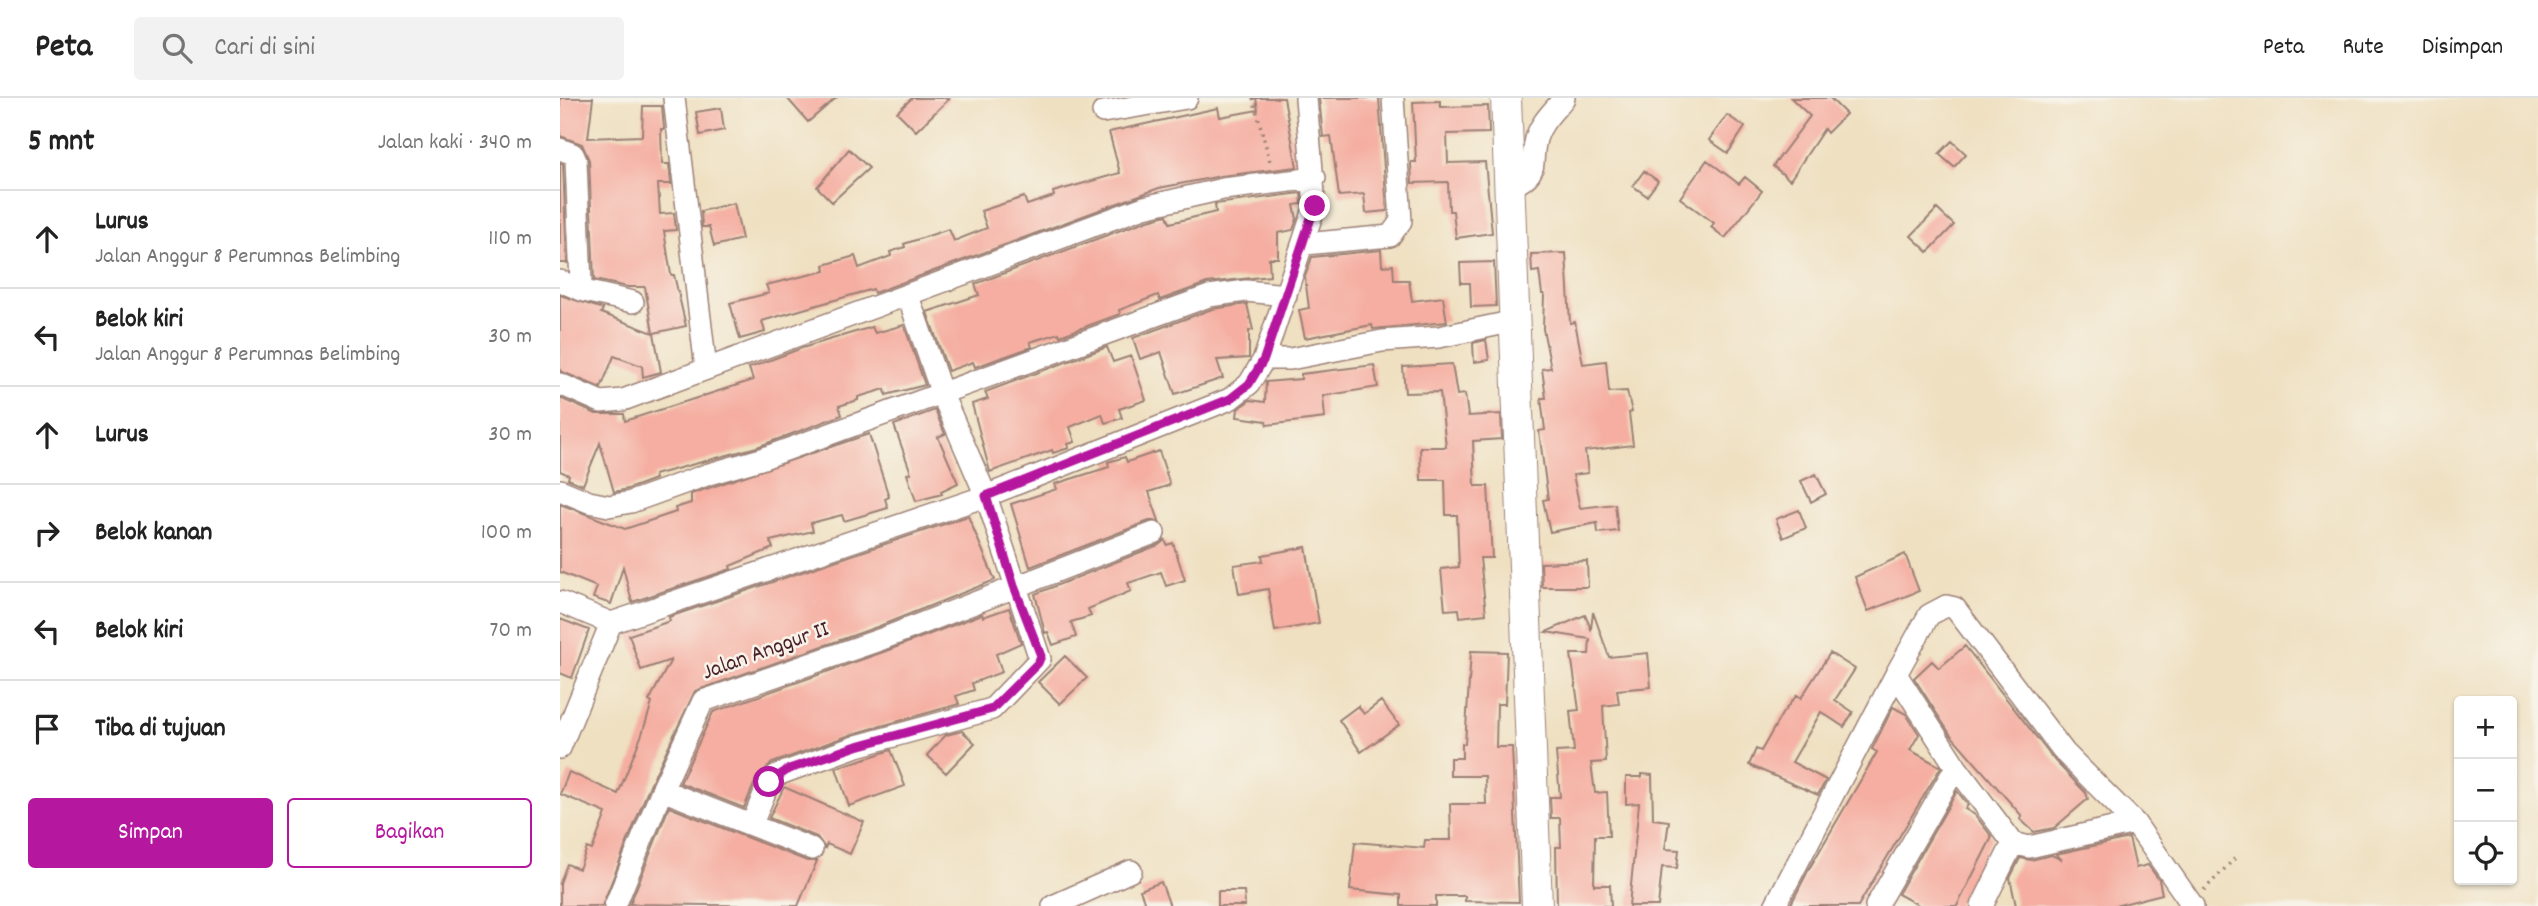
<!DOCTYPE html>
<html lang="id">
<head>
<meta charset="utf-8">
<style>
  body { margin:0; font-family:Dekko,sans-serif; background:#f2f2f2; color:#222 }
  .controls { position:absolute; right:21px; bottom:21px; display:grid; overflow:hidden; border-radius:7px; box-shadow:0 2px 5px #0004 }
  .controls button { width:63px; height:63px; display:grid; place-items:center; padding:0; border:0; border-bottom:2px solid #e0e0e0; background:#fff; color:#222; font:35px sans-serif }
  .stop { position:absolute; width:21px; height:21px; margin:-16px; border:5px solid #b5179e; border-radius:50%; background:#fff }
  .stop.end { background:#b5179e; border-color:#fff; box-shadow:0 2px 7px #0008 }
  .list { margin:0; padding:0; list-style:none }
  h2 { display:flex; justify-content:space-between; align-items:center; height:91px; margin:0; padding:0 28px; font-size:30px }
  h2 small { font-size:23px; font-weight:400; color:#767676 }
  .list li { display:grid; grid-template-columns:46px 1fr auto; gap:21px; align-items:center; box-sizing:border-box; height:98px; padding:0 28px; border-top:2px solid #e0e0e0 }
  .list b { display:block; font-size:26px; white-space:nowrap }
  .list p { margin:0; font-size:23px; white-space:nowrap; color:#767676 }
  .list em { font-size:23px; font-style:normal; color:#767676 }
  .actions { display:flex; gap:14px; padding:21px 28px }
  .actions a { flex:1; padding:16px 0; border:2px solid #b5179e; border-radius:7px; text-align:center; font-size:24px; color:#b5179e }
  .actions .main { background:#b5179e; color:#fff }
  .icon { flex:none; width:38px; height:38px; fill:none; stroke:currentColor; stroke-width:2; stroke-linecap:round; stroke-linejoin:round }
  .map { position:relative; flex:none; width:1978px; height:808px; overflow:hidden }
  header { display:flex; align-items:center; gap:42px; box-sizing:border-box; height:98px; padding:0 35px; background:#fff; border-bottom:2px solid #e0e0e0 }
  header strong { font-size:33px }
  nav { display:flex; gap:38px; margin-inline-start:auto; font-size:24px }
  .search { width:490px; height:63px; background:#f2f2f2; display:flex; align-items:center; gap:18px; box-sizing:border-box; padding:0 24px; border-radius:7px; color:#767676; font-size:26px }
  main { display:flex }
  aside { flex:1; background:#fff }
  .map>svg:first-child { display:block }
</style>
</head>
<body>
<header>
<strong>Peta</strong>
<div class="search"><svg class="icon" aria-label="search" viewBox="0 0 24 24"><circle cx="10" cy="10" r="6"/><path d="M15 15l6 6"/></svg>Cari di sini</div>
<nav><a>Peta</a><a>Rute</a><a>Disimpan</a></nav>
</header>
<main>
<aside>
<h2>5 mnt<small>Jalan kaki · 340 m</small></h2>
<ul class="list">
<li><svg class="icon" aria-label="ahead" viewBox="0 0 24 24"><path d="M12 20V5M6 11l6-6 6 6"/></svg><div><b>Lurus</b><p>Jalan Anggur 8 Perumnas Belimbing</p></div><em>110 m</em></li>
<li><svg class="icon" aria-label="left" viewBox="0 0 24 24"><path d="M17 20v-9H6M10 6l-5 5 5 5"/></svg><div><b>Belok kiri</b><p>Jalan Anggur 8 Perumnas Belimbing</p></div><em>30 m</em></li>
<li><svg class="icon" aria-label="ahead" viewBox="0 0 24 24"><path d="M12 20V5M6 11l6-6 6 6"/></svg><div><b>Lurus</b></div><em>30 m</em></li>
<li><svg class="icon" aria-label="right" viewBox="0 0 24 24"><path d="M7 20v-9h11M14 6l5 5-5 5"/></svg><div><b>Belok kanan</b></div><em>100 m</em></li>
<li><svg class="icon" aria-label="left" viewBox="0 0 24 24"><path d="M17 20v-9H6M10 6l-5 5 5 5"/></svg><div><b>Belok kiri</b></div><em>70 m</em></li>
<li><svg class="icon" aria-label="arrive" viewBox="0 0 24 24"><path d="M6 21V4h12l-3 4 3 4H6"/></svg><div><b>Tiba di tujuan</b></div></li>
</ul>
<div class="actions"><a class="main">Simpan</a><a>Bagikan</a></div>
</aside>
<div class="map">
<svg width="1978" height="808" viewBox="0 0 1978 808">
  <rect width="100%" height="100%" fill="#f7f3e8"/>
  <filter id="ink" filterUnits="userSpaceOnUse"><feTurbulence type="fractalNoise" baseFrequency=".0143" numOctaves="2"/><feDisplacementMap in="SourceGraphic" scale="14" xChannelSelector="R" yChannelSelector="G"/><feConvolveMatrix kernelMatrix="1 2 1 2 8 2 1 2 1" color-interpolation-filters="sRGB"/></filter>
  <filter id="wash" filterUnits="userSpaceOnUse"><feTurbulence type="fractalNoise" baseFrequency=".00686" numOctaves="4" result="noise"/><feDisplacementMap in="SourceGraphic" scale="28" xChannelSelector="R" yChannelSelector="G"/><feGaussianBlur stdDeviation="1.57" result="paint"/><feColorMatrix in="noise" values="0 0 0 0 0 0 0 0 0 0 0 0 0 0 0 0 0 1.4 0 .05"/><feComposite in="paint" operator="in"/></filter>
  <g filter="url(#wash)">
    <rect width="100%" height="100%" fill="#efe0c1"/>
    <g id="blocks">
      <path fill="#f5aea1" d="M0,0H33L28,40L82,38L83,8H102L104,31H101L102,66H109L111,86H98L100,116L114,115L116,132L104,133L111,177H114L126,228L94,235L101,274L83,279L82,268L54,258L41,290L0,273V197L43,211L41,215L93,235L85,189H68L34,182L29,62L22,46L0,38Z
        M227,0H276L248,24Z
        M352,0H390L356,33L337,14Z
        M696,0H724L737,69L661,78L599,90L314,195L313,191L202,223L205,234L180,241L170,205L209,195L206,187L265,173L264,167L295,158L299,170L331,158L330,154L345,149L344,146L389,131L394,143L427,130L421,113L464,99L467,107L494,98L493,94L560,75L549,34L658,10L660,19L698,12Z
        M759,0H819L827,113L806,115L804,96L779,98L771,38L763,39Z
        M1231,0H1270L1286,16L1267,35L1264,31L1230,82L1213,68L1250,18Z
        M880,3V9L928,8L929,35L887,36L888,65L925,64L932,135L896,140L893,113H889L888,84L852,85L851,64H856L853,4Z
        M161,10L164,32L140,37L136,14Z
        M1167,17L1185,29L1168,55L1149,42Z
        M1392,43L1406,56L1394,69L1379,56Z
        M289,51L309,70L272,104L257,89Z
        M1147,62L1179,86L1185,79L1202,93L1165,140L1151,129L1154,125L1120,100Z
        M0,65L3,66L7,165H0Z
        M1084,73L1098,83L1087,98L1073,88Z
        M741,95L742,106L734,107L737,121L733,132L718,135V160H709L710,178L647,185L600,202L598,197L559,212L560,216L500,238L499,235L470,244L472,249L415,269L413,264L388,273L367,214L419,197L415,186L588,122L607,117L610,125L656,114L655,106Z
        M174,105L182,141L154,148L149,129H142L141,113Z
        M1377,111L1394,127L1368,154L1351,138Z
        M821,152L822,168L833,167L834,182H849L852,203L883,199L887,224L813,231L812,227L745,240L739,212L749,210L745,179L752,159Z
        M1006,155L1010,225L1015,224L1023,266L1046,263L1049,294L1067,293L1072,314L1069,315L1073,347L1025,353L1028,375L1013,377L1020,410L1055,406L1058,433L1038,435L1037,425L990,434L983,402L988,401L979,333L985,332L981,300H986L982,271L991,270L983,231L984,196H982L979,173L972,174L971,156Z
        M934,164L936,208L911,209L910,185H901L900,165Z
        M687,206L693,232L689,233V260L657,262L663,280L615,296L601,254L580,261L573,240L652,211Z
        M344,227L365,287L326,297L325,291L298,299V302L279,308L282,317L197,349L94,377L95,381L68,391L54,394L40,345L23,387L8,381L9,377L0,373V300L36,316H64L65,323L193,282L189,270L242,250L312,229L315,235Z
        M926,242L929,262L914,264L913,245Z
        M547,249L553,264L571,258L586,302L559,311L562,320L545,325L542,316L510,329L515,344L508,346L509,350L493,355L492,352L430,374L412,306L428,301L425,294Z
        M892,266L897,297L905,296L908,318L941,316L942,341L913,343L915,388H928L932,460H920L926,516L900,519L899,511L885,512L881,471L899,469L897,417H886L885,382H861L860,349H886L880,294L845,295L843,269Z
        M814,267L818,289L763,298L765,320L707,327L706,323L677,319L678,311L690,302L705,304L706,284L741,281V276Z
        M375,312L385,336L378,339L398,385L381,393L382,396L356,403L347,376L351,375L334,327Z
        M309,336L329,399L325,401L328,410L284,423L282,417L251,425L253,433L210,443L213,450L170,468L171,471L72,504L63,469L51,506L33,500L37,489L0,474V406L65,431L116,414L115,410L131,405V396Z
        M599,353L610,387L589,394L599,423H589L470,469L451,406L497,391L495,386L549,369L548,364L565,359L567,364Z
        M1256,376L1266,396L1251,404L1241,383Z
        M1239,412L1246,430L1223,440L1216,421Z
        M408,418L435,482L317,529L135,593L90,687L42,808H0V785L7,766L19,771L27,750L32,752L46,715L0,696L9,674L58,696L82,636L92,605L89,603L111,562L81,572L69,537L110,523L109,519Z
        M605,442L607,447L613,445L625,482L606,488L601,474L568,485L571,493L528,511L531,518L511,524L516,539L493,547L488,534L485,535L475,496L599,447Z
        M746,449L759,525L715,533L708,491L679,496L674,467L703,463L702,457Z
        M1345,456L1359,493L1308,513L1295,479Z
        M1027,463L1028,489H982L981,465Z
        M449,510L461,545L436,556L442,574L412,585L414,592L396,598L399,606L293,636L212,665L197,679L184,710L120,685L153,614L326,553L422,516L423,519Z
        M1033,514L1049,559L1088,555L1091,589L1057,592L1059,606L1043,608L1046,664L1031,665L1035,695L1047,694L1049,738H1035L1034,787H1050L1051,808H997L996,749H1001L1000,720H991L990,699H1000L996,654L1014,653L1010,613L1019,612L1011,556H1029L1030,541L986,534L1025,517L1031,531Z
        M0,521L29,532L12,580L0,575Z
        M1405,548L1495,663L1526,695L1528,701L1494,730L1474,734L1460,721L1462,718L1390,636L1354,580L1372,563L1379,570Z
        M911,553L947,554L945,606H937L936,649H952L959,804L905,803V798H876V808H841V797L790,792L795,744L864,750L865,742H891L890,706H926L925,678H890V660H902V646H905Z
        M1270,555L1295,571L1275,602L1293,614L1284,629L1261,614L1232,664L1266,682L1258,697L1189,667L1196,651L1201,653L1222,616L1237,597L1241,600Z
        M505,558L527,580L500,606L478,584Z
        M821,603L839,627L801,654L779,622L798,608L804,616Z
        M1333,609L1346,616L1359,636L1350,652L1381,669L1298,808H1235L1231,806L1249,771L1317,654L1312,651Z
        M402,633L415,645L386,675L367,657L386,637Z
        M331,652L345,688L289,708L276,670Z
        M1082,676L1092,677L1093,721L1109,723L1105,751L1119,752L1117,770L1102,769L1098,808H1069L1079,705L1066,706V679H1082Z
        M224,689L304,724L290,756L267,746L265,750L257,739L209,720Z
        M1397,693L1408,707L1405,711L1415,717L1432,739L1397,808H1360L1338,796Z
        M109,709L247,763H257L238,808L70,806Z
        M1569,740L1576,770L1588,767L1599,782L1602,796L1555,808H1456L1450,780L1460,760L1471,762L1492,757L1502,762L1496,756Z
        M601,784L610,808H586L580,792Z
        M658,793H684L685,808H658Z"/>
    </g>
  </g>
  <g filter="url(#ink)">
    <use href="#blocks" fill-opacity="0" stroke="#9c8076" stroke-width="2"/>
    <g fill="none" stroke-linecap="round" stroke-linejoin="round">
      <g stroke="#9c8076" stroke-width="24">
        <path id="street" d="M114,0L146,271
          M746,0L755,108L704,261H730L822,243L879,239L955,223
          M543,14L627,0
          M0,51L13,56L16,63L21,186L24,193
          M949,90C982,74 969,68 976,41C980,25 994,13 1004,0
          M745,146L830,138L841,123L833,0
          M0,183L24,193L73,204
          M0,286L41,304L63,302L584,109L663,91L755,80
          M0,392L29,404L49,408L71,404L149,376L201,361L649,198L686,193L726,197
          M0,504L51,525L426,398L670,301L689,286L704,261
          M1336,576L1396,669L1453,745L1469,749L1575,725
          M0,650L51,525
          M102,692L252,751
          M192,726L209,684L217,677L297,648L432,611L480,561L426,398L382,296L348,198
          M55,808L102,692L143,603L322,541L594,435
          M493,808L571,773
          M1215,808L1336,576L1369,517L1386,508L1395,510L1505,655L1575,725L1633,808
          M1316,808L1396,669
          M1422,808L1453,745"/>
      </g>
      <g stroke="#9c8076" stroke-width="32">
        <path id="secondary" d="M946,0L977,808"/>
      </g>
      <path stroke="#9c8076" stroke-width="3.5" stroke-dasharray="2 5" stroke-linecap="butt" d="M693,0L711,67
        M1644,792L1677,758"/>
      <use href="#street" stroke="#fff" stroke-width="21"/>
      <use href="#secondary" stroke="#fff" stroke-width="30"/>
    </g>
  </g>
  <g fill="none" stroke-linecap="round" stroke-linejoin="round" filter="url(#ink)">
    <path stroke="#b5179e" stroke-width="9" d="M209,684L229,671L297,648L432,611L478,565L481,558L454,488L426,398L670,301L689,286L704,261L755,108"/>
  </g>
  <g text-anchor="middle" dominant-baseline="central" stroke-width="5" stroke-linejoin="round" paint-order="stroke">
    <g font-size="23" fill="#4a1f2b" stroke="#f7f3e8">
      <text transform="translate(206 554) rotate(-20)">Jalan Anggur II</text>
    </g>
  </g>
</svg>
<div class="controls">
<button>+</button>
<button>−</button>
<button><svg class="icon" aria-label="locate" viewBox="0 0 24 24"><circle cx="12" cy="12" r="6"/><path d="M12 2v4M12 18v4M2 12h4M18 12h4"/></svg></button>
</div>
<div class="stop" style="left:209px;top:684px"></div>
<div class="stop end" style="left:755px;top:108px"></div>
</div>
</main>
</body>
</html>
